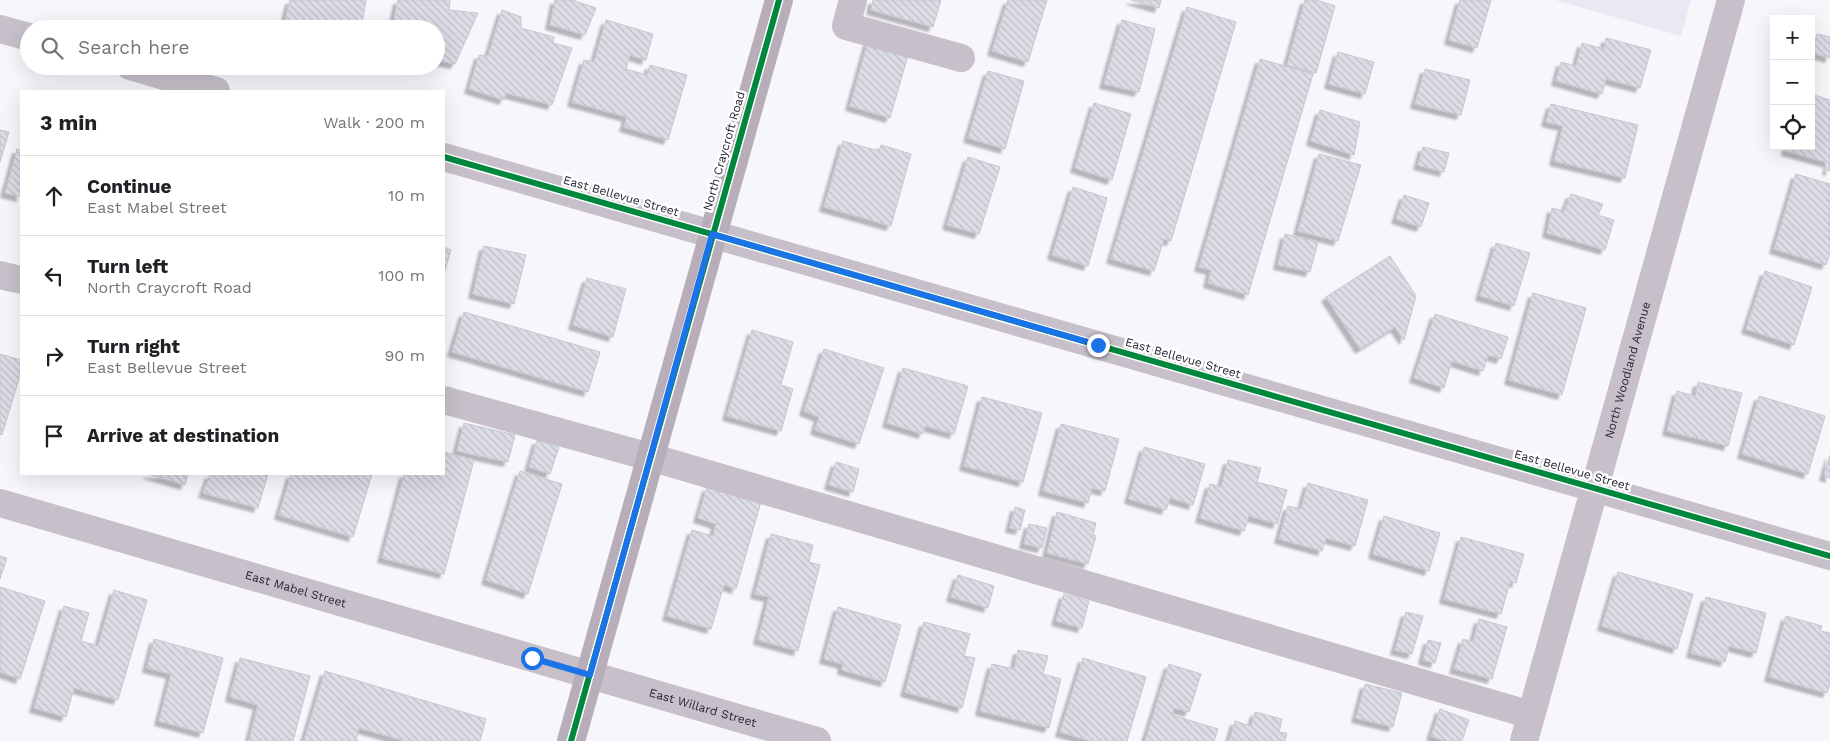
<!DOCTYPE html>
<html lang="en">
<head>
<meta charset="utf-8">
<style>
  body { margin:0; font-family:"Work Sans",sans-serif; background:#f2f2f2; color:#202124 }
  .controls { position:absolute; right:15px; top:15px; display:grid; overflow:hidden; border-radius:0px; box-shadow:0 5px 20px #0002 }
  .controls button { width:45px; height:45px; display:grid; place-items:center; padding:0; border:0; border-bottom:1px solid #e0e0e0; background:#fff; color:#202124; font:25px sans-serif }
  .stop { position:absolute; width:15px; height:15px; margin:-11px; border:4px solid #1a73e8; border-radius:50%; background:#fff }
  .stop.end { background:#1a73e8; border-color:#fff; box-shadow:0 1px 5px #0008 }
  .list { margin:0; padding:0; list-style:none }
  h2 { display:flex; justify-content:space-between; align-items:center; height:65px; margin:0; padding:0 20px; font-size:21px }
  h2 small { font-size:16px; font-weight:400; color:#757577 }
  .list li { display:grid; grid-template-columns:32px 1fr auto; gap:15px; align-items:center; box-sizing:border-box; height:80px; padding:0 20px; border-top:1px solid #e0e0e0 }
  .list b { display:block; font-size:19px; white-space:nowrap }
  .list p { margin:0; font-size:16px; white-space:nowrap; color:#757577 }
  .list em { font-size:16px; font-style:normal; color:#757577 }
  .icon { flex:none; width:28px; height:28px; fill:none; stroke:currentColor; stroke-width:2; stroke-linecap:round; stroke-linejoin:round }
  .map { position:relative; flex:none; width:1830px; height:741px; overflow:hidden }
  .search { position:absolute; background:#fff; box-shadow:0 5px 20px #0002; left:20px; top:20px; width:425px; height:55px; display:flex; align-items:center; gap:12px; box-sizing:border-box; padding:0 18px; border-radius:28px; color:#757577; font-size:19px }
  .panel { position:absolute; background:#fff; box-shadow:0 5px 20px #0002; left:20px; top:90px; width:425px; height:385px; border-radius:0px }
  .map>svg:first-child { display:block }
</style>
</head>
<body>
<div class="map">
<svg width="1830" height="741" viewBox="0 0 1830 741">
  <defs>
    <pattern id="building-back-hatch" width="6" height="6" patternUnits="userSpaceOnUse" patternTransform="scale(1.25)"><rect width="6" height="6" fill="#dcdde6"/><path d="M-1 5l2 2M0 0l6 6M5-1l2 2" fill="none" stroke="#bdbec6"/></pattern>
    <filter id="shadow"><feDropShadow dx="-4.5" dy="4.5" stdDeviation="1" flood-color="#0004"/></filter>
  </defs>
  <rect width="100%" height="100%" fill="#f7f6fb"/>
  <path fill="#ebe8f4" d="M1555,0H1691L1681,36Z"/>
  <path fill="url(#building-back-hatch)" stroke="#c6c7cf" filter="url(#shadow)" d="M290,0H366L361,29H283Z
    M398,0H450L449,10L478,13L455,64L436,60V29H392Z
    M555,0H572L596,8L585,35L550,25Z
    M873,0H941L933,27L871,10Z
    M1008,0H1047L1028,62L992,51Z
    M1131,0H1161L1159,8Z
    M1305,0H1316L1335,6L1316,73L1287,65Z
    M1460,0H1491L1477,48L1449,40Z
    M1187,7L1236,22L1171,241L1164,239L1154,271L1111,259Z
    M502,10L521,17V28L554,37L553,43L572,48L552,105L506,93L504,100L469,89L479,55L488,56Z
    M606,20L653,34L646,60L630,55L626,69L647,75L650,65L687,75L668,140L624,127L627,117L572,102L584,60L594,62Z
    M1122,20L1155,29L1139,92L1104,84Z
    M1817,34L1830,37V58L1812,53Z
    M1606,38L1651,50L1640,88L1606,79L1602,94L1556,81L1561,62L1576,66L1582,43L1604,49Z
    M868,41L909,52L890,118L850,106Z
    M1338,52L1374,62L1365,94L1329,84Z
    M1260,59L1313,74L1248,295L1208,283L1211,270L1199,267Z
    M1425,69L1470,80L1461,115L1415,104Z
    M988,71L1024,81L1005,149L968,138Z
    M1811,94L1830,100V171L1827,170L1829,163L1786,151L1787,146H1811Z
    M1094,103L1131,114L1112,180L1075,168Z
    M1551,104L1638,125L1625,178L1554,161L1563,126L1546,122Z
    M1320,110L1360,122L1354,155L1311,141Z
    M0,130L9,132L0,162Z
    M843,141L879,151L881,145L911,154L891,226L824,207Z
    M1423,147L1449,153L1444,172L1418,165Z
    M17,149L21,150V197L5,193Z
    M1319,154L1361,165L1338,241L1298,231Z
    M968,157L1000,167L979,234L947,225Z
    M1796,174L1830,184V253L1826,265L1774,249Z
    M1073,187L1107,198L1088,266L1052,255Z
    M1571,194L1603,204L1598,215L1614,220L1605,250L1547,233L1552,208L1564,211Z
    M1404,195L1429,203L1421,227L1396,219Z
    M1285,234L1318,242L1310,272L1278,265Z
    M1496,243L1530,253L1514,306L1480,296Z
    M484,246L526,255L514,304L473,294Z
    M444,247L451,250L444,274Z
    M1390,256L1416,296L1404,340L1395,327L1360,349L1326,297Z
    M1765,271L1812,287L1794,345L1746,329Z
    M587,278L626,289L613,337L573,325Z
    M1533,293L1586,308L1562,395L1509,380Z
    M464,312L600,352L588,392L452,352Z
    M1435,314L1508,337L1501,359L1488,355L1483,371L1452,361L1444,388L1414,378Z
    M752,330L793,342L781,385L793,389L781,431L727,416Z
    M824,349L884,368L859,444L815,430L819,417L804,411Z
    M0,354L21,360V372L2,435L0,434Z
    M903,368L968,386L954,434L925,426L923,434L887,423Z
    M1698,382L1742,393L1728,446L1667,431L1677,391L1695,396Z
    M1759,396L1825,416L1808,474L1742,454Z
    M982,397L1042,413L1023,482L964,466Z
    M464,423L515,435L508,462L457,451Z
    M1061,424L1119,439L1105,491L1092,488L1088,503L1043,491Z
    M537,440L559,447L550,474L529,467Z
    M1144,447L1205,464L1193,505L1170,498L1166,510L1129,499Z
    M444,452L474,460L444,574L382,558L404,474H444Z
    M1830,455V478L1824,476Z
    M1228,460L1261,468L1257,482L1287,490L1277,524L1249,516L1244,531L1200,518L1210,484L1221,487Z
    M836,462L859,469L853,492L829,485Z
    M520,471L562,484L528,594L486,580Z
    M148,474H188L185,485Z
    M210,474H268L258,508L203,493Z
    M291,474H372L353,537L279,515Z
    M1308,483L1368,500L1355,546L1326,538L1322,551L1279,539L1288,506L1301,509Z
    M707,487L761,502L736,589L724,585L711,629L667,616L692,530L713,536L716,524L698,518Z
    M1015,507L1025,510L1020,530L1010,528Z
    M1057,512L1096,523L1093,535L1096,536L1088,564L1047,553Z
    M1384,516L1440,533L1429,571L1373,554Z
    M1029,524L1047,528L1042,548L1024,544Z
    M771,534L813,545L809,562L820,565L798,651L758,640L769,597L755,594Z
    M1461,537L1524,554L1516,583L1510,582L1501,614L1444,599Z
    M0,556L7,558L0,579Z
    M1618,572L1693,594L1677,649L1602,626Z
    M958,575L994,586L988,608L951,597Z
    M0,587L45,601L20,679L0,672Z
    M114,590L147,600L118,700L74,688L66,717L34,708L64,606L89,613L81,641L98,646Z
    M1064,594L1089,601L1082,628L1056,621Z
    M1706,597L1766,613L1756,653L1729,646L1725,662L1691,653Z
    M838,607L901,625L885,682L842,670L843,664L824,659Z
    M1406,612L1423,616L1412,654L1395,650Z
    M1786,616L1822,626L1820,631L1830,633V684L1827,693L1769,677Z
    M1479,619L1507,627L1492,679L1454,669L1463,639L1473,642Z
    M924,622L970,634L964,656L975,658L962,708L905,692Z
    M154,639L223,658L203,733L159,721L171,674L147,668Z
    M1428,640L1441,643L1435,663L1423,660Z
    M1018,650L1048,656L1043,674L1061,679L1049,728L980,711L992,664L1014,669Z
    M240,658L310,676L293,741H249L258,705L230,697Z
    M1083,658L1146,677L1127,741H1090L1060,732Z
    M1169,664L1201,674L1189,712L1174,708L1172,715L1218,729L1214,741H1145Z
    M325,671L486,719L480,741H405L359,728L356,740L359,741H304Z
    M1365,684L1402,693L1393,727L1356,718Z
    M1440,709L1469,720L1462,741H1445L1431,736Z
    M1255,712L1282,719L1279,732L1287,733L1285,741H1229L1235,721L1251,726Z"/>
  <g fill="none" stroke-linecap="round" stroke-linejoin="round">
    <g stroke="#c7c0ca" stroke-width="28">
      <path d="M853,0L846,26L961,58"/>
      <path d="M0,29L29,37"/>
      <path d="M130,66L216,91"/>
      <path d="M444,157L1830,556"/>
      <path d="M0,275L21,280"/>
      <path d="M444,400L650,457L1531,715"/>
      <path id="s1" d="M0,503L817,741"/>
      <path id="s2" d="M1524,741L1731,0"/>
    </g>
    <path stroke="#b7aeba" stroke-width="28" d="M571,741L779,0"/>
    <g stroke="#fff" stroke-width="9">
      <path id="cycleway" d="M444,157L1830,556
        M571,741L779,0"/>
    </g>
    <use href="#cycleway" stroke="#00873e" stroke-width="6"/>
  </g>
  <g fill="none" stroke-linecap="round" stroke-linejoin="round">
    <path stroke="#1a73e8" stroke-width="6" d="M532,658L590,675L712,234L1098,345"/>
  </g>
  <g text-anchor="middle" dominant-baseline="central" stroke-width="5" stroke-linejoin="round" paint-order="stroke">
    <g font-size="12" fill="#2a2734" stroke="#fff">
      <text transform="translate(724 151) rotate(-74)">North Craycroft Road</text>
      <text transform="translate(621 196) rotate(16)">East Bellevue Street</text>
      <text transform="translate(1183 358) rotate(16)">East Bellevue Street</text>
      <text stroke="none"><textPath href="#s2" startOffset="385">North Woodland Avenue</textPath></text>
      <text transform="translate(1572 470) rotate(16)">East Bellevue Street</text>
      <text stroke="none"><textPath href="#s1" startOffset="308">East Mabel Street</textPath></text>
      <text stroke="none"><textPath href="#s1" startOffset="732">East Willard Street</textPath></text>
    </g>
  </g>
</svg>
<div class="controls">
<button>+</button>
<button>−</button>
<button><svg class="icon" aria-label="locate" viewBox="0 0 24 24"><circle cx="12" cy="12" r="6"/><path d="M12 2v4M12 18v4M2 12h4M18 12h4"/></svg></button>
</div>
<div class="stop" style="left:532px;top:658px"></div>
<div class="stop end" style="left:1098px;top:345px"></div>
<div class="search"><svg class="icon" aria-label="search" viewBox="0 0 24 24"><circle cx="10" cy="10" r="6"/><path d="M15 15l6 6"/></svg>Search here</div>
<section class="panel">
<h2>3 min<small>Walk · 200 m</small></h2>
<ul class="list">
<li><svg class="icon" aria-label="ahead" viewBox="0 0 24 24"><path d="M12 20V5M6 11l6-6 6 6"/></svg><div><b>Continue</b><p>East Mabel Street</p></div><em>10 m</em></li>
<li><svg class="icon" aria-label="left" viewBox="0 0 24 24"><path d="M17 20v-9H6M10 6l-5 5 5 5"/></svg><div><b>Turn left</b><p>North Craycroft Road</p></div><em>100 m</em></li>
<li><svg class="icon" aria-label="right" viewBox="0 0 24 24"><path d="M7 20v-9h11M14 6l5 5-5 5"/></svg><div><b>Turn right</b><p>East Bellevue Street</p></div><em>90 m</em></li>
<li><svg class="icon" aria-label="arrive" viewBox="0 0 24 24"><path d="M6 21V4h12l-3 4 3 4H6"/></svg><div><b>Arrive at destination</b></div></li>
</ul>
</section>
</div>
</body>
</html>
